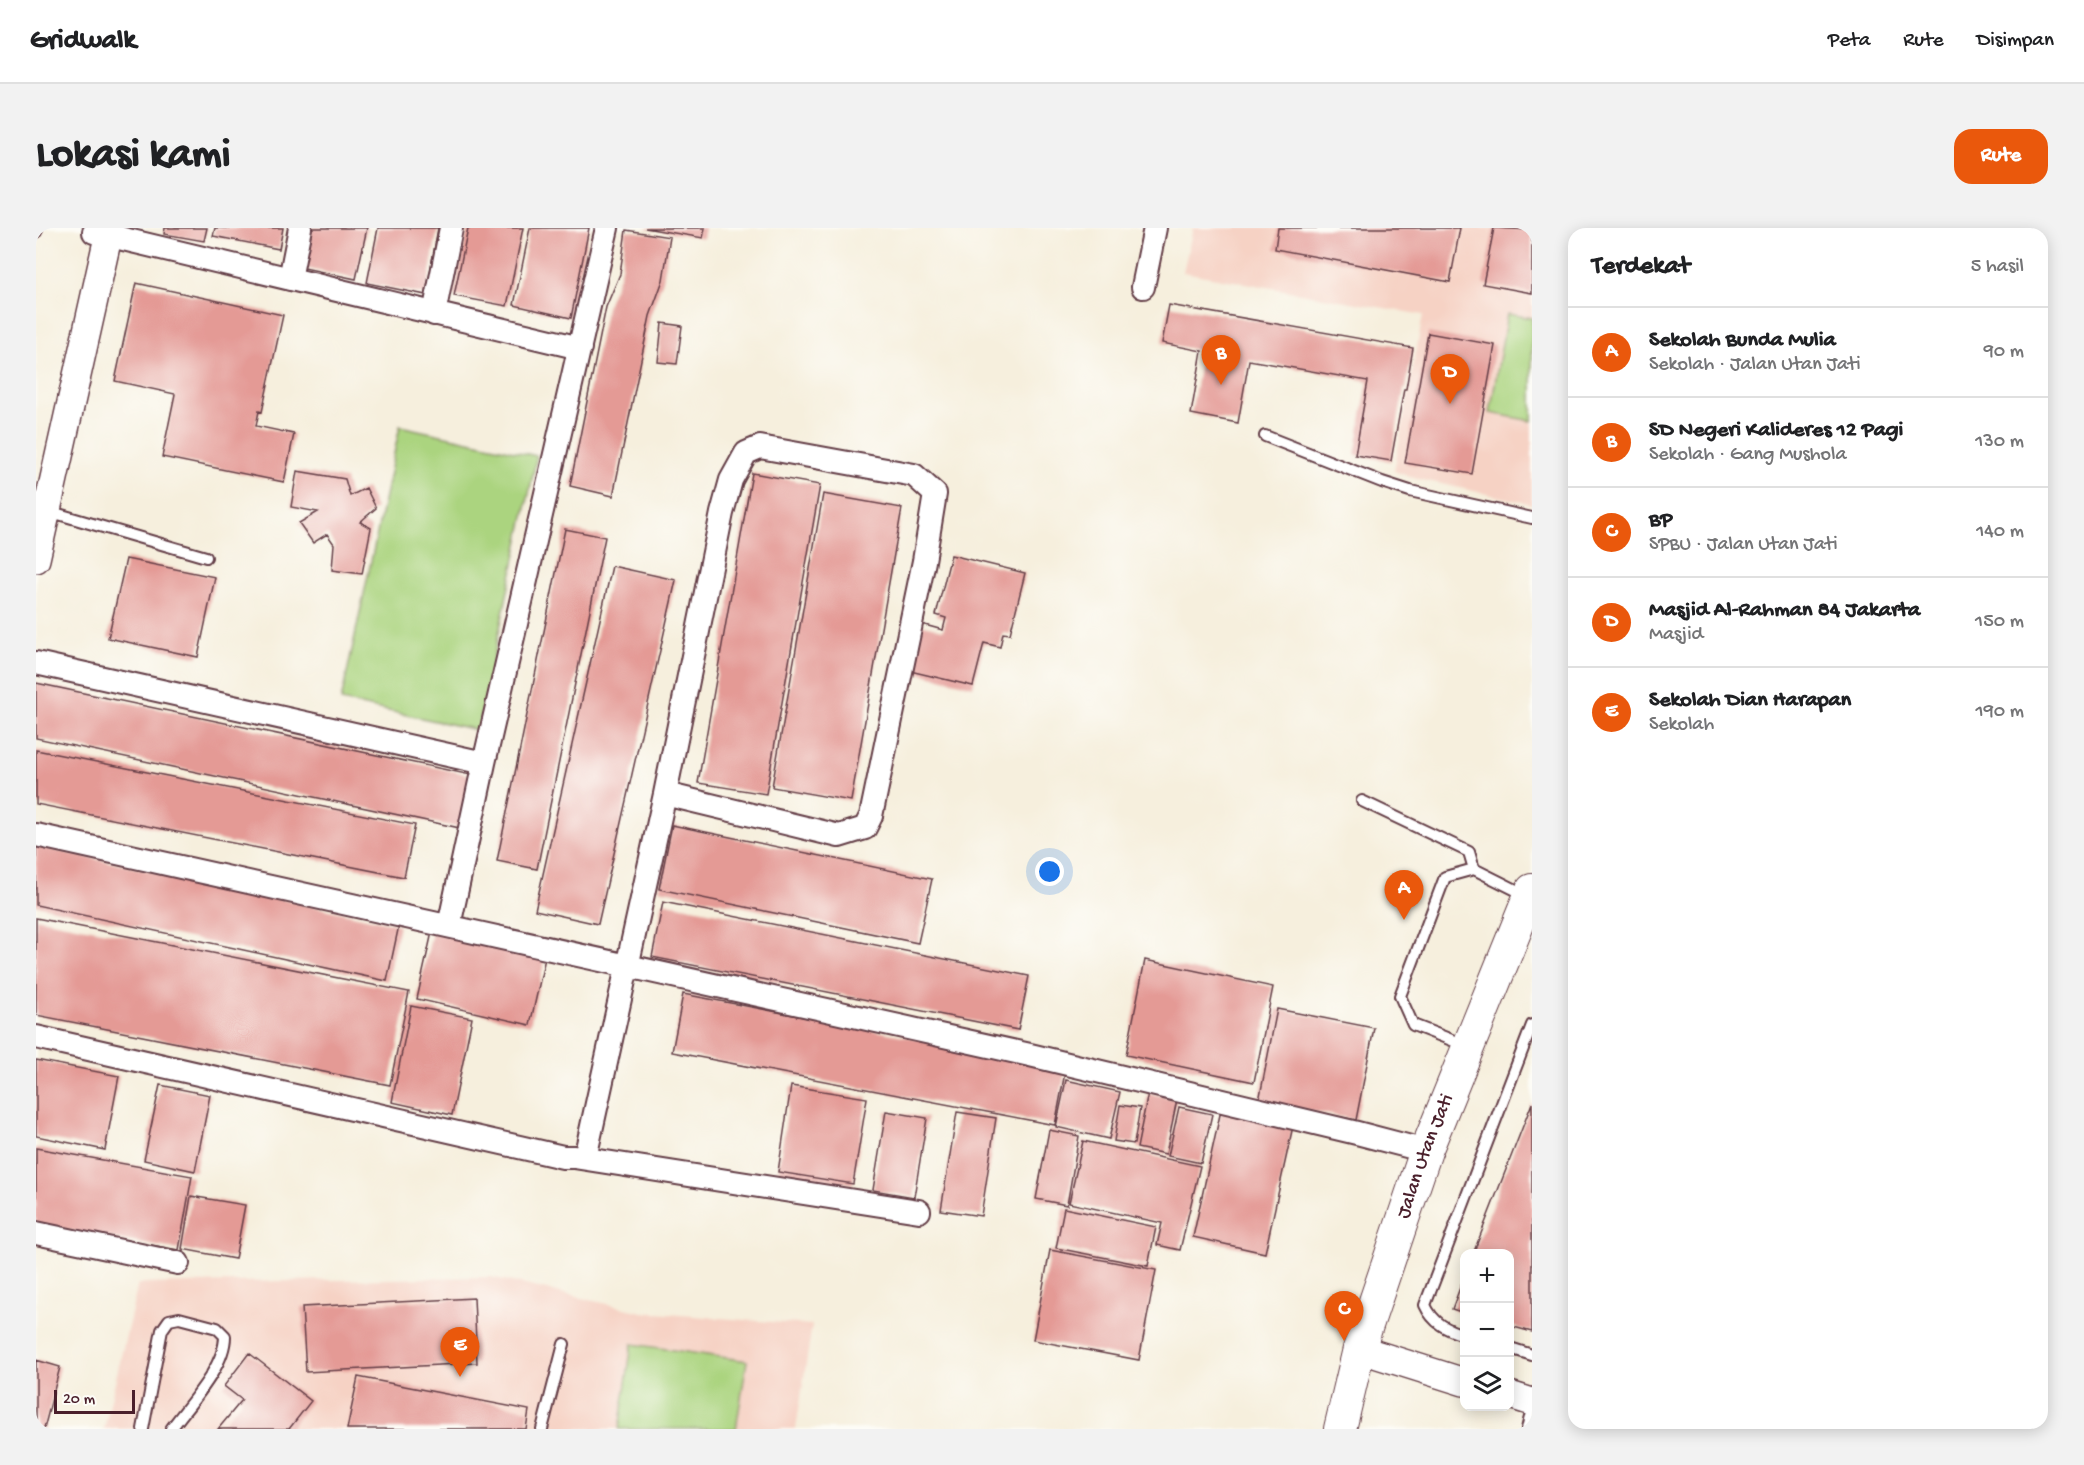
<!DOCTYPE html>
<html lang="id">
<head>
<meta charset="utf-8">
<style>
  body { margin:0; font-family:"Gochi Hand",sans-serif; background:#f2f2f2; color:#202124 }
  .controls { position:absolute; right:18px; bottom:18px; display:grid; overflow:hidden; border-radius:12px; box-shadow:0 3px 15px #0003 }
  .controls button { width:54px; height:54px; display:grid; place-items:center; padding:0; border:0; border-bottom:2px solid #e0e0e0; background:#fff; color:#202124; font:30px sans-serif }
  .scale { position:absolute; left:18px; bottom:15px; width:81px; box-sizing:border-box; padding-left:6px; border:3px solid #4a1f2b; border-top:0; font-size:16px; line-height:21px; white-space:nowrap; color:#4a1f2b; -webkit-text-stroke:4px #fdfcf7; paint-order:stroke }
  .you { position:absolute; left:1014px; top:644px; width:21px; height:21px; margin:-15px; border:4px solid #fff; border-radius:50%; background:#1a73e8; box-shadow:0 0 0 9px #1a73e833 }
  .badge { display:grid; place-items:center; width:39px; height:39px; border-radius:50%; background:#ea580c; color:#fff; font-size:20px; font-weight:700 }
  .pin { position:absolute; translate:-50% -50px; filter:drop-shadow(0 2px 3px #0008) }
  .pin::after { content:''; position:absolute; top:32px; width:21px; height:18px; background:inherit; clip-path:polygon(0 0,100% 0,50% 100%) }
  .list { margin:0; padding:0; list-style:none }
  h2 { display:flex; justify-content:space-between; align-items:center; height:78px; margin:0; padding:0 24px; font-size:26px }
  h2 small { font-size:20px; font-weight:400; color:#757577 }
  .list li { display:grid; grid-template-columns:39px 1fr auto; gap:18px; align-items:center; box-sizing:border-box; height:90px; padding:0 24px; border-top:2px solid #e0e0e0 }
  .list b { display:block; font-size:22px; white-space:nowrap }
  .list p { margin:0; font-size:20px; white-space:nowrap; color:#757577 }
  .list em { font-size:20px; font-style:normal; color:#757577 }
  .icon { flex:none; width:33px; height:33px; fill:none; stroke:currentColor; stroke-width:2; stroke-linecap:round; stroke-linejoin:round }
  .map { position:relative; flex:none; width:1496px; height:1201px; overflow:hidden; border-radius:18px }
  header { display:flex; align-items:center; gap:36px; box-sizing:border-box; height:84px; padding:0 30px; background:#fff; border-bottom:2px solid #e0e0e0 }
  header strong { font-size:28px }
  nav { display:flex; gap:33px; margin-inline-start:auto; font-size:21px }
  .intro { display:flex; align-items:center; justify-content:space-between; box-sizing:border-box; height:144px; padding:0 36px }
  h1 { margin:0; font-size:42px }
  .button { padding:15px 27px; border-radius:18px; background:#ea580c; color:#fff; font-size:21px; font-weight:700 }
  main { display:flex; gap:36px; padding:0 36px }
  aside { flex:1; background:#fff; border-radius:18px; box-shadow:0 3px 15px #0003 }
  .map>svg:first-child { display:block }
</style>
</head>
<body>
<header>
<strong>Gridwalk</strong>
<nav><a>Peta</a><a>Rute</a><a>Disimpan</a></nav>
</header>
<div class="intro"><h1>Lokasi kami</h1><a class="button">Rute</a></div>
<main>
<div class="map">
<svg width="1496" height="1201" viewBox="0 0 1496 1201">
  <rect width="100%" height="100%" fill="#fdfcf7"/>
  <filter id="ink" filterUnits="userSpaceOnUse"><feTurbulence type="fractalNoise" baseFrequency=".0167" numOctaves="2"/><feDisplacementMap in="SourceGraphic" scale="12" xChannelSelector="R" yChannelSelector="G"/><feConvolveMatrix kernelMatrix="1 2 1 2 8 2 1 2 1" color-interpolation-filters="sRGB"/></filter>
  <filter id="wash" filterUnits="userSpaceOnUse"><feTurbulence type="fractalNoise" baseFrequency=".008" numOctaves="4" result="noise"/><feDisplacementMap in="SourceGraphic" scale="24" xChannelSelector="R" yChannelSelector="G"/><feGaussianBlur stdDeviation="1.35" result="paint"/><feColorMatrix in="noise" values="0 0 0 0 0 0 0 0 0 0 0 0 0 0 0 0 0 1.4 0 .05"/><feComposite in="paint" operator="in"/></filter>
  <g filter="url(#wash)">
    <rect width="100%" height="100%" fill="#f6efdd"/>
    <path fill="#f6d2c4" d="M1157,0H1496V276L1374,249L1358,243L1387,87L1147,44Z
      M455,1049L606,1084L776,1097L760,1201H68L102,1056Z"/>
    <path fill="#abd47f" stroke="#7a7a55" stroke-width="1.5" d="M1471,86L1496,90V193L1454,185Z
      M364,198L501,228L442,502L305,473Z
      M596,1116L711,1133L700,1201H583Z"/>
    <g id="blocks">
      <path fill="#e49a95" d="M129,0H171L168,13L128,6Z
        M179,0H247L243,21L177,8Z
        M276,0H331L320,51L268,40Z
        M342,0H402L390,67L331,55Z
        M432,0H487L471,78L418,68Z
        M494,0H553L535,90L478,77Z
        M609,0H669L667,10Z
        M1242,0H1424L1414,54L1239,21Z
        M1458,0L1496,2V65L1447,56Z
        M590,2L634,9L627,52L614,88L577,268L534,258L570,79L584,46Z
        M100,55L247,87L226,184L223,183L220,198L258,206L248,254L126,229L139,166L79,153Z
        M1133,77L1377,120L1370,161H1368L1355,233L1319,227L1332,153L1213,132L1202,195L1155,186L1166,123L1126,115Z
        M626,95L646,98L641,136L622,134Z
        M1392,105L1459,117L1436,246L1369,235Z
        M261,243L309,251L314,268L330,260L340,280L324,294L335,300L326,346L296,342L298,316L291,306L277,315L263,295L282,284L255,279Z
        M716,245L784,257L730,566L662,555Z
        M787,266L866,280L815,573L736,559Z
        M529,301L569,309L501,641L461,633Z
        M915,327L989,345L974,406L967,405L964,419L948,415L937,458L874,443L885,396L907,402L910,390L900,387Z
        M90,331L179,349L162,429L72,410Z
        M576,338L640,352L562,696L499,682Z
        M0,455L435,547L424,600L0,510Z
        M0,522L379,597L368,649L0,576Z
        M636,597L896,651L882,715L623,661Z
        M0,618L363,697L351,753L0,677Z
        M627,674L993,748L982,802L616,729Z
        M0,690L373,764L354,857L0,787Z
        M396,704L509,730L494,797L381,771Z
        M1109,732L1237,759L1218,854L1090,827Z
        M647,766L1030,839L1019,897L636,824Z
        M375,778L436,790L416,887L356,874Z
        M1241,781L1338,800L1320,892L1223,873Z
        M0,832L83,848L69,922L0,908Z
        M1030,852L1084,864L1073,911L1020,899Z
        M124,857L174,867L159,943L108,932Z
        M755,858L831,870L817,956L742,944Z
        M1112,865L1141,871L1130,926L1101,920Z
        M1496,875V1104L1474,1098V1026H1437Z
        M1084,877L1104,880L1098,916L1078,913Z
        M1143,879L1176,886L1165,935L1132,928Z
        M1185,882L1257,898L1229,1025L1157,1009Z
        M850,883L891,890L878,969L837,962Z
        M921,884L960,890L945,988L905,982Z
        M1013,902L1043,908L1031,977L1000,971Z
        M1047,913L1164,938L1144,1022L1121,1017L1126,995L1033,975Z
        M0,920L156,948L143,1022L0,997Z
        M155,968L209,977L199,1031L146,1021Z
        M1028,980L1120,999L1112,1038L1020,1020Z
        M1014,1022L1120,1042L1103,1132L997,1112Z
        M1428,1049V1085L1416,1081Z
        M438,1070L441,1135L270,1144L266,1079Z
        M213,1125L275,1173L253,1201H182L206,1172L188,1158Z
        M0,1132L24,1139L8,1201H0Z
        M322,1149L493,1182L490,1201H311Z"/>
    </g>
  </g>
  <g filter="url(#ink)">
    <use href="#blocks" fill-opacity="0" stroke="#643e46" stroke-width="1.5"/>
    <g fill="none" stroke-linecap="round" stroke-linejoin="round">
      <g stroke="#643e46" stroke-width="14">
        <path id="service" d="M0,4L1,0
          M1229,208L1346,254L1374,263L1496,290
          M12,283L170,329
          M1326,573L1433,624L1438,641
          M1431,818L1377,797L1364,768L1409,649L1438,641L1490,667
          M1428,1107C1411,1102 1397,1095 1389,1077L1496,797
          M1474,1120L1496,1127
          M107,1201L126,1102L133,1092L143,1090L181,1100L189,1108C189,1139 153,1176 135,1201
          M506,1201L528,1116
          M1491,1201L1496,1181"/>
      </g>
      <g stroke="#643e46" stroke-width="26">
        <path id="minor" d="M58,4L544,120
          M254,51L264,0
          M1107,59L1119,0
          M398,86L415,0
          M0,435L448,535
          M0,607L994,827L1321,905L1390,923
          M413,698L448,535L571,0
          M0,809L527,929H538L883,983
          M549,930L629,566L686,285L695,252L710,225L724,219L878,247L899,266L888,333L835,588L829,600L803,608L629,566
          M0,1005L142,1035"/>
      </g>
      <g stroke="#643e46" stroke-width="30">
        <path id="tertiary" d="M0,331L74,0
          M1323,1121L1428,1154
          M1474,1167L1496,1174"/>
      </g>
      <g stroke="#643e46" stroke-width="34">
        <g id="secondary">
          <path id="s1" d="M1304,1201L1323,1121L1390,923L1496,662"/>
        </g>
      </g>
      <use href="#service" stroke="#fff" stroke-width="10"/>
      <use href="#minor" stroke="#fff" stroke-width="22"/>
      <use href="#tertiary" stroke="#fff" stroke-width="27"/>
      <use href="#secondary" stroke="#fff" stroke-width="32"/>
    </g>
  </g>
  <g text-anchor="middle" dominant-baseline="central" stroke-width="4.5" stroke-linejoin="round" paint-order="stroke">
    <g font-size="20" fill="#4a1f2b" stroke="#fdfcf7">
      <text stroke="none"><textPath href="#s1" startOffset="286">Jalan Utan Jati</textPath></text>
    </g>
  </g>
</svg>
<div class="controls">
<button>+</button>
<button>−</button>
<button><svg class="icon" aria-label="layers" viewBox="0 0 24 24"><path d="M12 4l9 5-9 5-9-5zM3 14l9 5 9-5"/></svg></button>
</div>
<div class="scale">20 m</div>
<div class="you"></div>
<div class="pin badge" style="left:1368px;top:692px">A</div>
<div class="pin badge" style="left:1185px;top:157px">B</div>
<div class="pin badge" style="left:1308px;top:1113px">C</div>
<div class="pin badge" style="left:1414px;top:176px">D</div>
<div class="pin badge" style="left:424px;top:1149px">E</div>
</div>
<aside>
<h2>Terdekat<small>5 hasil</small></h2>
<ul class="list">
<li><span class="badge">A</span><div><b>Sekolah Bunda Mulia</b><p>Sekolah · Jalan Utan Jati</p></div><em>90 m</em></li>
<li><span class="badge">B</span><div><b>SD Negeri Kalideres 12 Pagi</b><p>Sekolah · Gang Mushola</p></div><em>130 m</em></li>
<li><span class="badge">C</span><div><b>BP</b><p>SPBU · Jalan Utan Jati</p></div><em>140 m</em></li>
<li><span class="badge">D</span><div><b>Masjid Al-Rahman 84 Jakarta</b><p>Masjid</p></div><em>150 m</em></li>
<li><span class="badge">E</span><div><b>Sekolah Dian Harapan</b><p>Sekolah</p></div><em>190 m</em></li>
</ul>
</aside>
</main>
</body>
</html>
